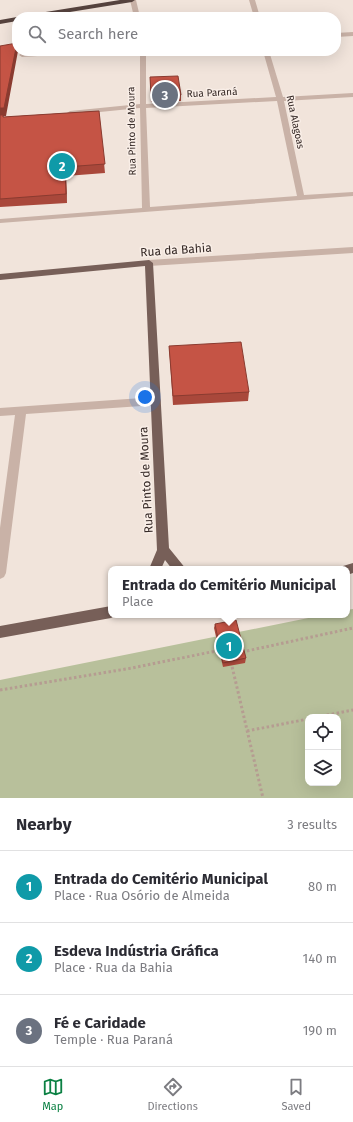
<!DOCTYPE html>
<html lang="en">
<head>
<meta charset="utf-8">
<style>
  body { margin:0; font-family:"Fira Sans",sans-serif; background:#f2f2f3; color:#2b2b33 }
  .controls { position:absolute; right:12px; bottom:12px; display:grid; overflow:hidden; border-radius:8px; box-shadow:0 4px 16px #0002 }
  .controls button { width:36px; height:36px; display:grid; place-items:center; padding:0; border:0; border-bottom:1px solid #e1e1e2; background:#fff; color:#2b2b33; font:20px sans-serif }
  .you { position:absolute; left:145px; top:397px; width:14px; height:14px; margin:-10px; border:3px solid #fff; border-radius:50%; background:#1a73e8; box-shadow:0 0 0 6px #1a73e833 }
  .badge { display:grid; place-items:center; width:26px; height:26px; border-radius:50%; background:#0b8043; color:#fff; font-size:13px; font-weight:700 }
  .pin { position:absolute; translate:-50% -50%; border:2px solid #fff; box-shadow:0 1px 4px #0006 }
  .popup { position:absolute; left:108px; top:566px; width:242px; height:52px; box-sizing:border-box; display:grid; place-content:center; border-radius:8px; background:#fff; filter:drop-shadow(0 1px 3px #0005); font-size:13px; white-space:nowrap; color:#7c7c81 }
  .popup b { font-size:15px; color:#2b2b33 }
  .popup::after { content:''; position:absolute; left:50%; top:100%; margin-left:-8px; border:8px solid transparent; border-top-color:#fff }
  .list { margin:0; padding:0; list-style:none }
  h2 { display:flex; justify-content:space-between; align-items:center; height:52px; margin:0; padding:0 16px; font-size:17px }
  h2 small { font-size:13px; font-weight:400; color:#7c7c81 }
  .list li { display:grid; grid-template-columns:26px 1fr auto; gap:12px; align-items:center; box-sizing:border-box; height:72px; padding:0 16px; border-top:1px solid #e1e1e2 }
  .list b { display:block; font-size:15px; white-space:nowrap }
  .list p { margin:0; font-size:13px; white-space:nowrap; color:#7c7c81 }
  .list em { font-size:13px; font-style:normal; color:#7c7c81 }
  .icon { flex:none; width:22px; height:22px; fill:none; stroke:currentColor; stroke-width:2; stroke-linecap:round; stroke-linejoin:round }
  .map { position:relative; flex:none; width:353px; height:798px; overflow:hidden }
  .search { position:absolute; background:#fff; box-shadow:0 4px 16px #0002; left:12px; right:12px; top:12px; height:44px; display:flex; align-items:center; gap:10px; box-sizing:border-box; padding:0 14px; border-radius:16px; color:#7c7c81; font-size:15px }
  .sheet { height:268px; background:#fff }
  nav { display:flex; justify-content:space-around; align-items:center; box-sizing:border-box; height:56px; border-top:1px solid #e1e1e2; background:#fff; font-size:11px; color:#7c7c81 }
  nav a { display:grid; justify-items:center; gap:2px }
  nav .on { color:#0b8043 }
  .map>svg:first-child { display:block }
</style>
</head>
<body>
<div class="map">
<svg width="353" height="798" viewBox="0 0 353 798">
  <rect width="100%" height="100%" fill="#f1e4db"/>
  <path fill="#b8c09b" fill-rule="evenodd" d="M353,609V798H0V680L323,615H347V610ZM308,717H338V783H308Z"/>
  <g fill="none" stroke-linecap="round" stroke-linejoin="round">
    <path stroke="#b59c91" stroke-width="3" stroke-dasharray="2.5 2.5" stroke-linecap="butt" d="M242,652L353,628
      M231,662L263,798
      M0,690L132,668L221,650
      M317,717L353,710
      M247,731L308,719"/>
    <path fill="#c9b2a7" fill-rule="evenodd" d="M130,0H136L140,17H134Z
      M249,0H255L260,17H254Z
      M353,32V36L336,37V33Z
      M55,51H86L83,53L22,57L19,55L22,53Z
      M140,51H146V104L276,97L263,51H269L283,97L353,93V97L284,101L304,195L353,192V196L0,223V219L142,208L140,108L70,115L67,113L70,111L140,104ZM277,101L297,196L150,207L146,108Z
      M353,247V253L149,266L145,263L149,260Z
      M156,397L160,398L161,401L160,404L156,405L26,414L6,573L4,577L0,579V528L15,415L0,416V408Z"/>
    <path fill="#775f58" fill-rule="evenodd" d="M149,260L153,263L169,548L186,569H172L165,560L161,569H149L157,550L145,266L0,280V274Z
      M353,563V573L347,575V569H341L343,566Z
      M111,606V615H116L111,618L0,638V626Z"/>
    <path fill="#56433e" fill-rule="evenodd" d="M120,0H135L132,2L39,17H24L27,15Z
      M17,17V21L0,24V20Z"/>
  </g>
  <path fill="#a9483b" d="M0,46L6,116H3L4,117L99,111L105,173L66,176L67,203L0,207Z
    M150,77L181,95V101L151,102Z
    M169,346L249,392L248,401L173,405Z
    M215,624L246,658L245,663L223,667L214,628Z"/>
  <path fill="#8a3b30" d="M17,43V51H18L6,116H3L5,123L0,117V108Z
    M65,167L66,176L67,203L66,194Z"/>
  <path fill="#c55445" stroke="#8a3b30" d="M17,43L4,108H0V46Z
    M178,76L181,95L151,96L150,77Z
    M99,111L105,164L65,167L66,194L0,199V115H3V117Z
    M241,342L249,392L173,396L169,346Z
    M236,620L246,658L223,663L215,624Z"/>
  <g text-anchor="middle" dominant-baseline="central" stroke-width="3" stroke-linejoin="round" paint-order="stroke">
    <g font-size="10" fill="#362a27" stroke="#f9eee7">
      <text transform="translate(212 93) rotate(-3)">Rua Paraná</text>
      <text transform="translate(295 122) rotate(78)">Rua Alagoas</text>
      <text transform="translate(132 131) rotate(-91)">Rua Pinto de Moura</text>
    </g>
    <g font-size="12" fill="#362a27" stroke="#f9eee7">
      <text transform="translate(176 250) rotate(-4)">Rua da Bahia</text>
      <text transform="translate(146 480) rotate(-93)">Rua Pinto de Moura</text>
    </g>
  </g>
</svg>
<div class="controls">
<button><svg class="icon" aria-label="locate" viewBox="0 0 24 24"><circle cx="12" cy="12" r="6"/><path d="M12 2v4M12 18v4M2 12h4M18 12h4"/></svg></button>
<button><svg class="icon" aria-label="layers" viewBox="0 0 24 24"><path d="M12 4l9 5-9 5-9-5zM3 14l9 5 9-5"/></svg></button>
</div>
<div class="you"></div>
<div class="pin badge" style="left:229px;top:646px;background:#0f9aa8">1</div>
<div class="popup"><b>Entrada do Cemitério Municipal</b>Place</div>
<div class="pin badge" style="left:62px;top:166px;background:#0f9aa8">2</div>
<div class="pin badge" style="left:165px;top:95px;background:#6b7280">3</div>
<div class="search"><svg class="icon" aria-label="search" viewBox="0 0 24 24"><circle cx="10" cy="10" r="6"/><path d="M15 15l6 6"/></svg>Search here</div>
</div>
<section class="sheet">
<h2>Nearby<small>3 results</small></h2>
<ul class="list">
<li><span class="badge" style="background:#0f9aa8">1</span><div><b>Entrada do Cemitério Municipal</b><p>Place · Rua Osório de Almeida</p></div><em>80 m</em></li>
<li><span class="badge" style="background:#0f9aa8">2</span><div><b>Esdeva Indústria Gráfica</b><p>Place · Rua da Bahia</p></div><em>140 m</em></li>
<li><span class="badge" style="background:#6b7280">3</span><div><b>Fé e Caridade</b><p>Temple · Rua Paraná</p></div><em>190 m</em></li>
</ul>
</section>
<nav>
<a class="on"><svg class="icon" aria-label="map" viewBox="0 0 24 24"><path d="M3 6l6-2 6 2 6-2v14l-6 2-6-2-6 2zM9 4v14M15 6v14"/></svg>Map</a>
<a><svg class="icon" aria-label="directions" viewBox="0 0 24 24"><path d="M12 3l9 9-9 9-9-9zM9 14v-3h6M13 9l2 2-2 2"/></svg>Directions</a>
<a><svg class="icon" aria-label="saved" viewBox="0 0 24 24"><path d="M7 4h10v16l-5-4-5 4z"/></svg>Saved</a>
</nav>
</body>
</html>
